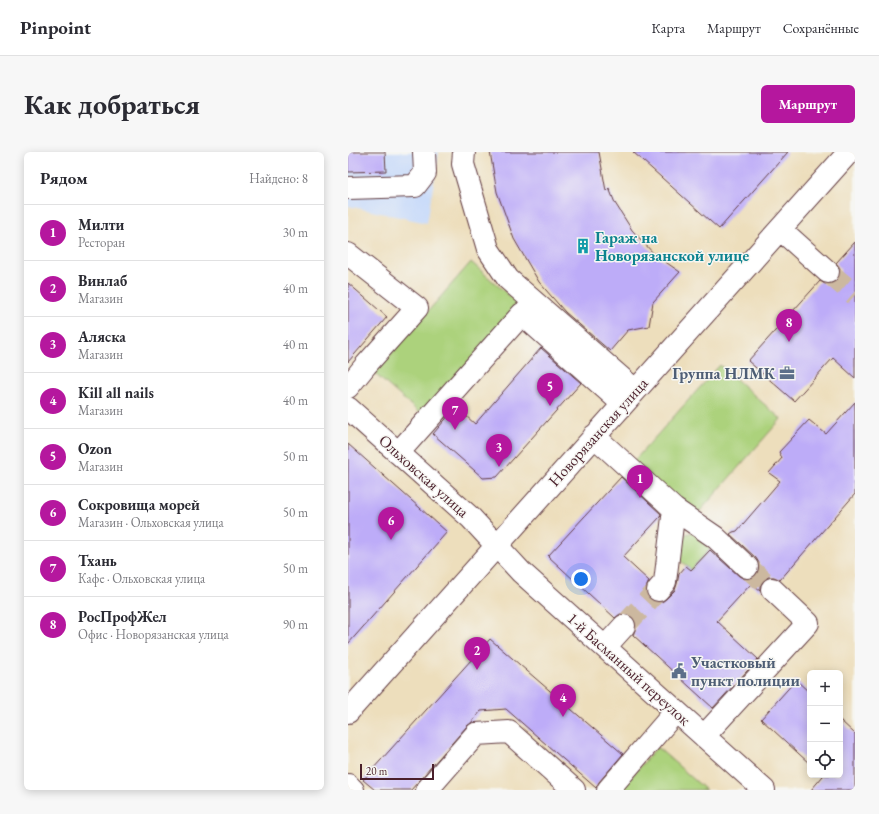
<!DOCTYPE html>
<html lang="ru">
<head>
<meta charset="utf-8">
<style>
  body { margin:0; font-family:"EB Garamond",serif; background:#f7f7f7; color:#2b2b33 }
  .controls { position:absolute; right:12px; bottom:12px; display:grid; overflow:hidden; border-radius:6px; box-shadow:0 2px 10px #0003 }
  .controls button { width:36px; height:36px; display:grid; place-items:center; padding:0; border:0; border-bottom:1px solid #e1e1e2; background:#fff; color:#2b2b33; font:20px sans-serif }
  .scale { position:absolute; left:12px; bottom:10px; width:74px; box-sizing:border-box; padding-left:4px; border:2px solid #4a1f2b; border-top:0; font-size:11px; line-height:14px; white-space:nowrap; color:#4a1f2b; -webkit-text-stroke:3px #f6f6f2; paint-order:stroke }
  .you { position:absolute; left:233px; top:427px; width:14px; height:14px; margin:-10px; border:3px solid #fff; border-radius:50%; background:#1a73e8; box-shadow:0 0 0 6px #1a73e833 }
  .badge { display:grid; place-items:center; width:26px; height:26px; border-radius:50%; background:#b5179e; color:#fff; font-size:13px; font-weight:700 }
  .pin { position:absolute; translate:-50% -33px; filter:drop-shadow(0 1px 2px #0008) }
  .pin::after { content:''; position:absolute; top:21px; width:14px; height:12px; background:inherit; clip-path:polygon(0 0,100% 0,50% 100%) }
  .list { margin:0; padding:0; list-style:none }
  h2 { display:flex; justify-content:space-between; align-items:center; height:52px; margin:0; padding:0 16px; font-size:17px }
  h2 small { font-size:13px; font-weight:400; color:#7c7c81 }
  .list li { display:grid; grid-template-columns:26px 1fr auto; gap:12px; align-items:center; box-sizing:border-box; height:56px; padding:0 16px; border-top:1px solid #e1e1e2 }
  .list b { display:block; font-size:15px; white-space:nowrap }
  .list p { margin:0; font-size:13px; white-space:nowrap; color:#7c7c81 }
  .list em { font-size:13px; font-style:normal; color:#7c7c81 }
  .icon { flex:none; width:22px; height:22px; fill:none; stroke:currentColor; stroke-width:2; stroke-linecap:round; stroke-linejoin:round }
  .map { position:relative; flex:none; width:507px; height:638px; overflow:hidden; border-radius:6px }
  header { display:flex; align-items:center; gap:24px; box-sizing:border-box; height:56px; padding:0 20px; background:#fff; border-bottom:1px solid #e1e1e2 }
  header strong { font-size:19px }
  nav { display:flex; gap:22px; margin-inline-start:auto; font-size:14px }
  .intro { display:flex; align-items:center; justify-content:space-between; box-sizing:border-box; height:96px; padding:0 24px }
  h1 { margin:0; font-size:28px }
  .button { padding:10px 18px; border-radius:6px; background:#b5179e; color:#fff; font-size:14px; font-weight:700 }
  main { display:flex; gap:24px; padding:0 24px }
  aside { flex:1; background:#fff; border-radius:6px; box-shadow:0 2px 10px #0003 }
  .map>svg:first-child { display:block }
</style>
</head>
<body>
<header>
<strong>Pinpoint</strong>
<nav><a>Карта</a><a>Маршрут</a><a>Сохранённые</a></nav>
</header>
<div class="intro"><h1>Как добраться</h1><a class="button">Маршрут</a></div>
<main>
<aside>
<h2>Рядом<small>Найдено: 8</small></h2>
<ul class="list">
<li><span class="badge">1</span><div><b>Милти</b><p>Ресторан</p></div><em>30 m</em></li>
<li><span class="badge">2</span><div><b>Винлаб</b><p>Магазин</p></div><em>40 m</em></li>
<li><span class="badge">3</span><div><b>Аляска</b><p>Магазин</p></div><em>40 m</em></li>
<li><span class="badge">4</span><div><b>Kill all nails</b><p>Магазин</p></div><em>40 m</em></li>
<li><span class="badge">5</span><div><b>Ozon</b><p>Магазин</p></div><em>50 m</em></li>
<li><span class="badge">6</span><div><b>Сокровища морей</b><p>Магазин · Ольховская улица</p></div><em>50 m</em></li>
<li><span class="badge">7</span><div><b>Тхань</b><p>Кафе · Ольховская улица</p></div><em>50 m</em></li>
<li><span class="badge">8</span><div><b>РосПрофЖел</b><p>Офис · Новорязанская улица</p></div><em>90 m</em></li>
</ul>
</aside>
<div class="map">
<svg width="507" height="638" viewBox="0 0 507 638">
  <rect width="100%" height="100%" fill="#f6f6f2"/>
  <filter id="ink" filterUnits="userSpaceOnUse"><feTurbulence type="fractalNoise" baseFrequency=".025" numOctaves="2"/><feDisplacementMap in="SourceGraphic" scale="8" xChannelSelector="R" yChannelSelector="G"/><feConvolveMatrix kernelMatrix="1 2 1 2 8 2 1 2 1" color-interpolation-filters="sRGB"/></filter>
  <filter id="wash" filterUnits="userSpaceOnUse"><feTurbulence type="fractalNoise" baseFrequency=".012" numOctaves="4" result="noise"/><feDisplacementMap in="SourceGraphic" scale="16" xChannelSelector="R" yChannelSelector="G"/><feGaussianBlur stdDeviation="0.9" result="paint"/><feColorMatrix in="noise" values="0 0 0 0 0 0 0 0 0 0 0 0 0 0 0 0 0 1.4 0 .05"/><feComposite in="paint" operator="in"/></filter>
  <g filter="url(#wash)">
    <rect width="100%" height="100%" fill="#eddebc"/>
    <path fill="#cadcf9" d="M0,0H91L79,71L0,54Z"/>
    <path fill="#acd27c" stroke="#7b7854" d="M123,110L172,153L75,264L26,221Z
      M372,213L433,267L346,366L284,311Z
      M345,380L364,395L343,418L326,403L325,396L338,382Z
      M309,595L358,638H272Z"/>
    <g id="blocks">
      <path fill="#bdacf8" d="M0,0H37L38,19L0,20Z
        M142,0H251L258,39L261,36L267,51L284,78L306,102L332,120L305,150L301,174L280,178L262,199L217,160L191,130L166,87L149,40Z
        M285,0H440L371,77Z
        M507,90V226L485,206L446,249L400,209L472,129L477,132H484L490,128L492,122V116L488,111Z
        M0,131L39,165L0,210Z
        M193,196L233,231L149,325L135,326L85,282L108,255L127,272Z
        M507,250V342L432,428L426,425H420L415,429L412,434V439L403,432L369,469L410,507L365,556L285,483L288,476V471L285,465L278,462H272L267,466L200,404L273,325L313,362L312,365L275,405L301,429L298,436V442L302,448L308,450H314L319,446L327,438L329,432L331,422L338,414L343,418L362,398L391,424L397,427H403L408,424L411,418V411L408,406L382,382L385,380L389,379L432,329L421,321L434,306L431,300L461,268L478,282Z
        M0,292L99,380L0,492Z
        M142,487L275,602L251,630L248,636L158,557L133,559L123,571L119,574L63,638H27L15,628Z
        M448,528L462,541V612L413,567Z
        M492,568L507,582V638H463L475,624L474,623H492Z"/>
    </g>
  </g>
  <g filter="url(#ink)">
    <use href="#blocks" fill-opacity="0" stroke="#623c41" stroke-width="1"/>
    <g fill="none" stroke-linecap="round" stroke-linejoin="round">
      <path stroke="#ccb89f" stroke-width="22" stroke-dasharray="22 11" stroke-linecap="butt" d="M480,120L507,143
        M399,415L424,437
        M276,474L310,438"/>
      <g stroke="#623c41" stroke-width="24">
        <path id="minor" d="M116,0L115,12L140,97L160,127L287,238
          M0,36L67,34L77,21L76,0
          M432,77L480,120
          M0,102L69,156L18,213L0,235
          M0,256L123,366L173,420L416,638
          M246,284L326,357L317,430L310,438
          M50,301L174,162L275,252
          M326,357L367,385L399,415
          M257,495L276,474
          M0,560L501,0
          M356,584L460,471L424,437
          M0,633L5,638
          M79,638L128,582L161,580L226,638
          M260,638L328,559"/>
      </g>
      <use href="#minor" stroke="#fff" stroke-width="22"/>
    </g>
  </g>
  <defs>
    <g id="building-bare" transform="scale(1.2)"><path d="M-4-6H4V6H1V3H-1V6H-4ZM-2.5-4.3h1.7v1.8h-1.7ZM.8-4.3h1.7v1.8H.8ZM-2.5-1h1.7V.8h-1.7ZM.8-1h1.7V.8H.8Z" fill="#0f9aa8" stroke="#f6f6f2" stroke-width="2.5" paint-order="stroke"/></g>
    <g id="office-bare" transform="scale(1.2)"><path d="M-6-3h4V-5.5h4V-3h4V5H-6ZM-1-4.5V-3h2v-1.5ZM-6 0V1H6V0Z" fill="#5c6f8a" stroke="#f6f6f2" stroke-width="2.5" paint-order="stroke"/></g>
    <g id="civic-bare" transform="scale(1.2)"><path d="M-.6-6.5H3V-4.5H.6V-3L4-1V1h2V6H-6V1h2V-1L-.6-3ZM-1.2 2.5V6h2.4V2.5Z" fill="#5c6f8a" stroke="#f6f6f2" stroke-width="2.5" paint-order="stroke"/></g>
  </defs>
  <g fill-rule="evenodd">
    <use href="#building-bare" x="235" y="94"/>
    <use href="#office-bare" x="439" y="221"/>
    <use href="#civic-bare" x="331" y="519"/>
  </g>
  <g text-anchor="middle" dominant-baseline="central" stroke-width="3" stroke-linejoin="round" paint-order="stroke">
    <g font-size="16" font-weight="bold" fill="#0d838f" stroke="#f6f6f2" text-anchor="start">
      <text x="247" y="85">Гараж на<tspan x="247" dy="18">Новорязанской улице</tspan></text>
    </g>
    <g font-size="16" font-weight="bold" fill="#4e5e75" stroke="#f6f6f2" text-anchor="end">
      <text x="427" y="221">Группа НЛМК</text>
      <text x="343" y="510" text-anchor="start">Участковый<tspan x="343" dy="18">пункт полиции</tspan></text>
    </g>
    <g font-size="16" fill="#4a1f2b" stroke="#f6f6f2">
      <text transform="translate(250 280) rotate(-48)">Новорязанская улица</text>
      <text transform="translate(76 324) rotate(42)">Ольховская улица</text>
      <text transform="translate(281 517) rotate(42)">1-й Басманный переулок</text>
    </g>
  </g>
</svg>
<div class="controls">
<button>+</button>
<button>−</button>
<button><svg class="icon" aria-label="locate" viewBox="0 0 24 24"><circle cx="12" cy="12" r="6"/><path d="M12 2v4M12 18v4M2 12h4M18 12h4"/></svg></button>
</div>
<div class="scale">20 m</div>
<div class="you"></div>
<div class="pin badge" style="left:292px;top:346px">1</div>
<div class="pin badge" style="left:129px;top:518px">2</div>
<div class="pin badge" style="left:151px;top:315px">3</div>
<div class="pin badge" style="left:215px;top:565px">4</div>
<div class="pin badge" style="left:202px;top:254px">5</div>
<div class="pin badge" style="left:43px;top:388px">6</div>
<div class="pin badge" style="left:107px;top:278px">7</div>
<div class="pin badge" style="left:441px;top:190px">8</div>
</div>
</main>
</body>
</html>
